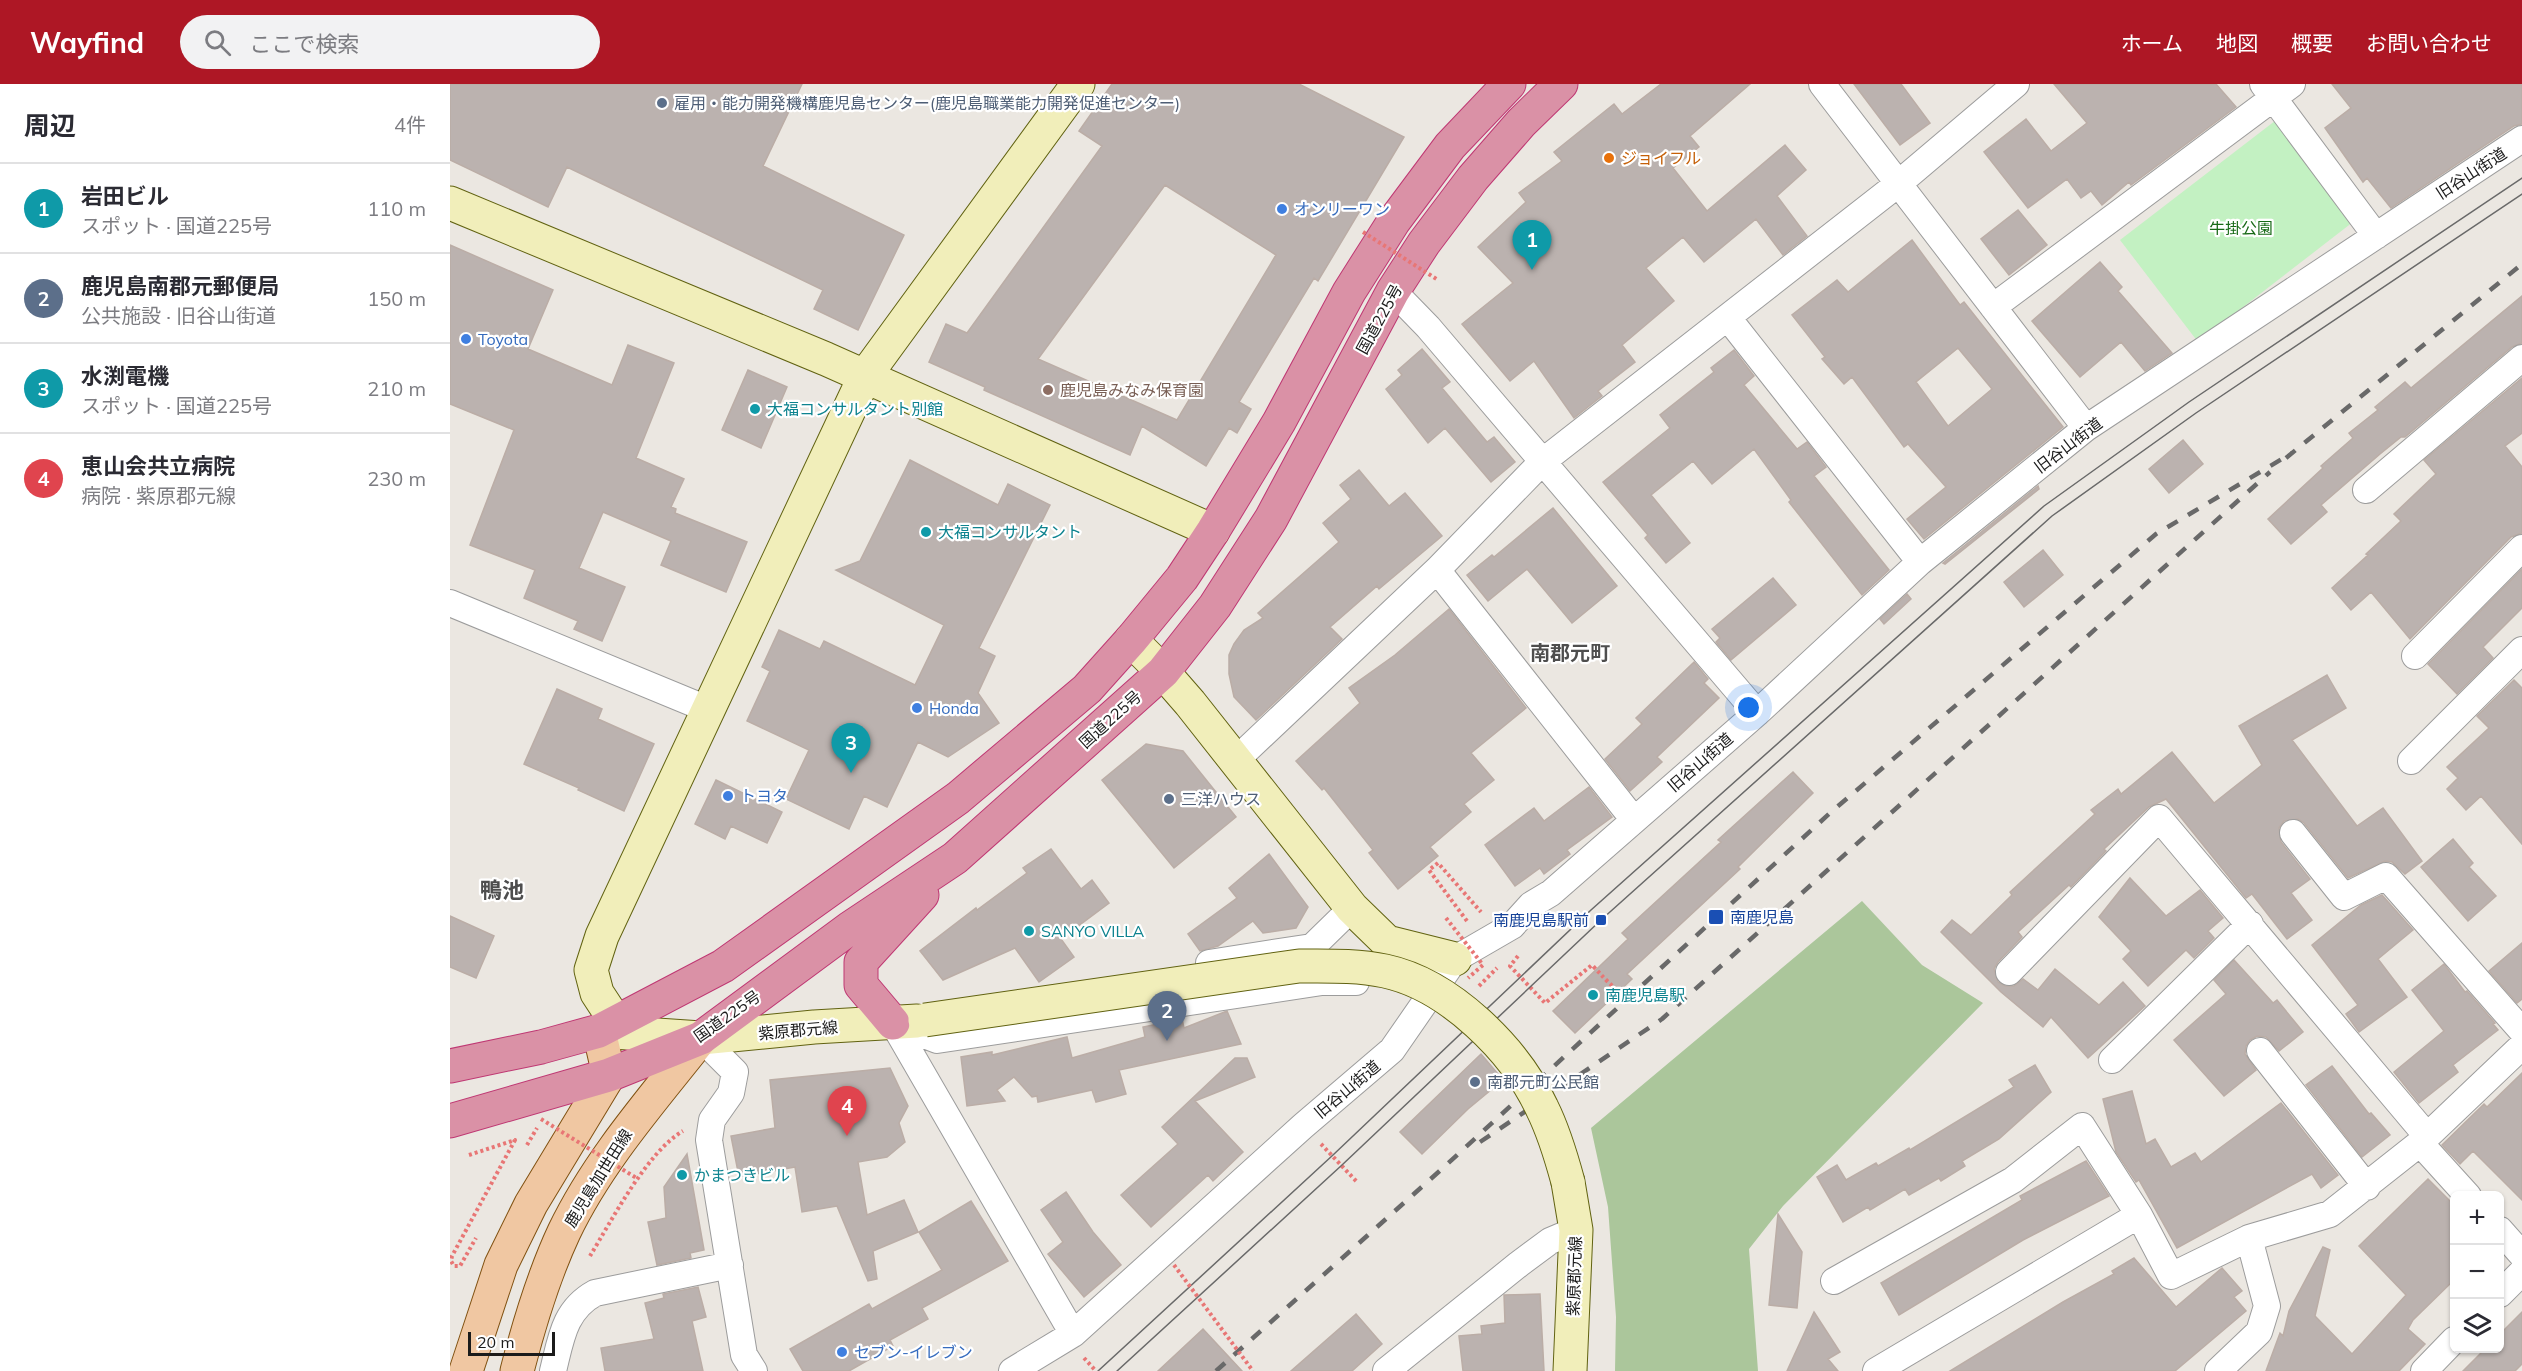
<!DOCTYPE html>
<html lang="ja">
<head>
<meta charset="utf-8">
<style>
  body { margin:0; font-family:Mulish,"Noto Sans JP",sans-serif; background:#f2f2f3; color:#2b2b33 }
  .controls { position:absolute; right:18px; bottom:18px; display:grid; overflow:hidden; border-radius:9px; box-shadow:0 2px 4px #0004 }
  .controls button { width:54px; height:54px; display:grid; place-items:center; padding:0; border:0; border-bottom:2px solid #e1e1e2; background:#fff; color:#2b2b33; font:30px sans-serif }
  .scale { position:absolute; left:18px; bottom:15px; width:87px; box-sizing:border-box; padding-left:6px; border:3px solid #1b1b1b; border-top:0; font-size:16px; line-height:21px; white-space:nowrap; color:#1b1b1b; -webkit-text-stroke:4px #fff; paint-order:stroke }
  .you { position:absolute; left:1299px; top:624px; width:21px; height:21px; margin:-15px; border:4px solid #fff; border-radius:50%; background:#1a73e8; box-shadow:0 0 0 9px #1a73e833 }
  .badge { display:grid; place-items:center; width:39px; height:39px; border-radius:50%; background:#ae1725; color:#fff; font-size:20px; font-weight:700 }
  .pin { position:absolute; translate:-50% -50px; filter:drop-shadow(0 2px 3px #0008) }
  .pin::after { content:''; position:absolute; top:32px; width:21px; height:18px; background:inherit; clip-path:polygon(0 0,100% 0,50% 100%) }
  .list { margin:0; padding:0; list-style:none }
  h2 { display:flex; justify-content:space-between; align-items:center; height:78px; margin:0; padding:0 24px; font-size:26px }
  h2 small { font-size:20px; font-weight:400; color:#7c7c81 }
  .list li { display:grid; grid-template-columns:39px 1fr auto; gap:18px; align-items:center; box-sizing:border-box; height:90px; padding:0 24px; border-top:2px solid #e1e1e2 }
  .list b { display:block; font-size:22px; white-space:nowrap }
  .list p { margin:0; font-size:20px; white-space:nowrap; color:#7c7c81 }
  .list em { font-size:20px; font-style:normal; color:#7c7c81 }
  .icon { flex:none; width:33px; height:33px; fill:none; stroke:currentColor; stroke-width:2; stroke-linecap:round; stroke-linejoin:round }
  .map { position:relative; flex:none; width:2072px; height:1287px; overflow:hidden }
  header { display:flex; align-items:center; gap:36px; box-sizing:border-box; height:84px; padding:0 30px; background:#ae1725; color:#fff }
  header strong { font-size:28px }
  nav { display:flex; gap:33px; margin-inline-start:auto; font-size:21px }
  .search { width:420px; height:54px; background:#f2f2f3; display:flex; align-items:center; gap:15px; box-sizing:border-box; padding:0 21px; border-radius:33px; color:#7c7c81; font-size:22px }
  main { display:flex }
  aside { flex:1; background:#fff }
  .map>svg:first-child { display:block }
</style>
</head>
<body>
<header>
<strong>Wayfind</strong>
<div class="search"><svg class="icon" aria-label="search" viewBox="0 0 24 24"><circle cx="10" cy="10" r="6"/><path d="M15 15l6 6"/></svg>ここで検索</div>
<nav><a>ホーム</a><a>地図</a><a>概要</a><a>お問い合わせ</a></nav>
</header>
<main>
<aside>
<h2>周辺<small>4件</small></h2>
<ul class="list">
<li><span class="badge" style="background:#0f9aa8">1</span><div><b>岩田ビル</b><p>スポット · 国道225号</p></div><em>110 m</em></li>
<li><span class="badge" style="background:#5c6f8a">2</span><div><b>鹿児島南郡元郵便局</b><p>公共施設 · 旧谷山街道</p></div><em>150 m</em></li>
<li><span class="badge" style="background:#0f9aa8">3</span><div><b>水渕電機</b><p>スポット · 国道225号</p></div><em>210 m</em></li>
<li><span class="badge" style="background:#e0444e">4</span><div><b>恵山会共立病院</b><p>病院 · 紫原郡元線</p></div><em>230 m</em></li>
</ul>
</aside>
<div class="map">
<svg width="2072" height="1287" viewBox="0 0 2072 1287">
  <rect width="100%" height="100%" fill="#ebe7e1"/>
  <path fill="#abc69b" d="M1412,817L1472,881L1533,919L1333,1122L1299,1165L1308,1287H1165L1166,1233L1158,1123L1141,1044Z"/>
  <path fill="#c3f1c2" d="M1834,30L1912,131L1748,258L1670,156Z"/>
  <path fill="#bbb2af" stroke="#bbada6" stroke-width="1.5" fill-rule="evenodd" d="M0,0H352L313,82L454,151L408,246L364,225L373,206L117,83L98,123L0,76Z
    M662,0H849L954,53L868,197L864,194L789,318L801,325L787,349L779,344L756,382L692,342L680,371L534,306L535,303L479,278L496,240L517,249L652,62L629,47ZM715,101L826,171L727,336L588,275Z
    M1211,0H1300L1240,52L1249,63L1223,84L1257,127L1335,61L1356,86L1327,112L1357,152L1333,171L1306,135L1254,178L1233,153L1196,184L1224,217L1172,261L1185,278L1148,307L1152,312L1124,334L1084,277L1060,297L1012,240L1063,199L1028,163L1076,118L1069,109L1112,77L1104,68L1164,20L1172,30Z
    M1404,0H1451L1480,39L1450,61Z
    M1604,0H1766L1786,23L1681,101L1679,98L1652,121L1641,107L1631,114L1617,95L1578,124L1534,68L1576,35L1601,67L1637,39Z
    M1882,0H2072V40L2064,42L1941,124L1917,94L1913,98L1875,44L1901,24Z
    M1568,126L1597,161L1559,191L1531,155Z
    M1462,156L1510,221L1514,218L1613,343L1474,455L1457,435L1496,403L1458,360L1454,363L1402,293L1394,300L1372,275L1375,273L1342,231L1387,196L1398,208ZM1508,264L1542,305L1498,342L1466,298Z
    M0,161L103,206L78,265L162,301L178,261L224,279L186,374L234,395L221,423L226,425L225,429L297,458L276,508L211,481L221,457L153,428L129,484L175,503L152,557L124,545L128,537L74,514L85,486L20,461L64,346L0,320Z
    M1650,178L1672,203L1668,207L1722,269L1695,287L1671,258L1630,293L1582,237Z
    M2072,212V259L2062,263L1955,353H1951L1930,370L1871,421L1877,428L1841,460L1818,435L1873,384L1871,382L1903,354L1899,349L1928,326L1925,323L1955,298L1961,304Z
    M972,265L1000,298L992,304L1037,358L1044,353L1065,378L1041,398L995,344L978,359L936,305L952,291L948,286Z
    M1284,266L1304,292L1294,301L1347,365L1357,358L1376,383L1364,392L1439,486L1412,511L1339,418L1341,416L1304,365L1262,400L1243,377L1201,411L1240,459L1216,479L1195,454L1198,451L1153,398L1220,344L1210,331L1264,288L1261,284Z
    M298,286L337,303L311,364L272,346Z
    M2072,294V349L2055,362L2072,383V449L2061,453L1960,555L1921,508L1901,526L1882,504L1918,471L1916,470L1951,437L1944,430L1986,390L1974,376Z
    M1733,356L1753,380L1719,409L1699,385Z
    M460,376L548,421L558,400L600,421L529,564L545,572L528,609L549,639L498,673L468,658L437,723L414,712L399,745L336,715L359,666L297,637L320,587L312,583L329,546L370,565L374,557L465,601L494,541L386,486L410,477Z
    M909,386L939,422L955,409L992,452L929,505L927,502L880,543L892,555L806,636L784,613L779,590V571L784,560L794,546L813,534L808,529L889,458L873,439L901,415L890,401Z
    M1588,402L1589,405L1495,480L1493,479Z
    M1103,424L1167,502L1122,539L1077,485L1038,517L1017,491L1042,471L1044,473Z
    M1593,466L1613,491L1574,523L1554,498Z
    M2072,485V524L2033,563L2043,574L2007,610L1978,580Z
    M1323,494L1346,521L1281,576L1266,558L1270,554L1262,545Z
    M1457,510L1461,515L1434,540L1430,535Z
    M999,525L1076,624L1021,669L1044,696L1014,720L1021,728L980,763L988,772L948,805L919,769L923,766L874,704L872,706L846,677L910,619L899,604L945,571Z
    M1244,578L1258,595L1254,599L1269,614L1207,673L1212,678L1180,707L1155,675L1192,640L1186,634Z
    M1877,591L1896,624L1842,656L1907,742L1933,724L1972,777L1955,790L1942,778L1935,777L1898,794L1854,739L1848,735L1834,737L1829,744L1831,758L1860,795L1841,809L1862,836L1837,855L1802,810L1796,814L1716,715L1699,723L1654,765L1656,767L1621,803L1619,801L1568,848L1572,853L1548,878L1544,885L1548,898L1555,902H1564L1573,895L1588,906L1605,885L1649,921L1673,898L1695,922L1638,974L1601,933L1593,943L1551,908L1491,848L1502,836L1521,851L1562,811L1560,808L1645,730L1641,726L1668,705L1671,710L1722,668L1764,719L1812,681L1789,642Z
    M2064,596L2072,604V760L2031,712L2016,726L1997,705L2008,694L1997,683L2039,644L2027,632Z
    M107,605L152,625L148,635L204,660L174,727L128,706L129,704L74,680Z
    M696,660L733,667L786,733L724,784L652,696Z
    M1343,688L1363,709L1288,783L1290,785L1177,890L1182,895L1125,949L1103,927L1178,855L1172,849L1271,758L1268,756Z
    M266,696L332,728L317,759L281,742L275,755L245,740Z
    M1139,703L1162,733L1117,766L1120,770L1094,790L1090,784L1065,802L1035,761L1084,724L1094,737Z
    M2003,755L2023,779L2019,783L2046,812L2018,837L1971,783Z
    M601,765L631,805L642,796L659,819L611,855L624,873L589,898L565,864L493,896L470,867L526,824L527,826L577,789L573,784Z
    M819,770L858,823L846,844L813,849L803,837L768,862L750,867L738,850L787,814L779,804Z
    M1680,794L1716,832L1750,806L1773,834L1758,847L1764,854L1744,874L1736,866L1698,902L1673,875L1681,867L1649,833Z
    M1932,811L1963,846L1928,875L1957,913L1909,948L1896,930L1908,921L1862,861L1911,821Z
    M0,832L44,852L26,894L0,883Z
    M2072,859V915L2067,919L2039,887Z
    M1784,876L1823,919L1827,916L1853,948L1829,967L1816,953L1807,952L1800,956L1796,962L1795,970L1806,986L1774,1012L1724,956L1776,910L1764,896Z
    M1994,880L2015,908L2017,907L2045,939L2043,940L2048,946L2003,981L2008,988L1969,1019L1944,988L1994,947L1962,906Z
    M777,927L791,960L669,986L676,1010L646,1018L642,1006L588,1018L587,1012L582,1013L564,993L547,1006L555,1017L517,1022L511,973L542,968V971L617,953L622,974L695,953L693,943L732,935L734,944Z
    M1031,970L1053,996L1018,1025L972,1070L950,1048Z
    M785,974H797L805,993L745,1017L793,1068L763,1097L758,1091L701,1143L671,1111L728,1060L712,1043Z
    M1585,981L1601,1008L1549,1055L1512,1077L1515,1082L1491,1097L1489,1094L1459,1111L1455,1105L1420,1126L1418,1123L1393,1138L1367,1093L1387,1081L1396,1096L1426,1079L1428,1082L1459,1064L1460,1066L1564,1003L1559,996Z
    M1882,982L1919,1030L1921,1029L1940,1051L1912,1073L1856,1001Z
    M440,984L458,1022L449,1039L455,1058L437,1073L408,1078L417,1131L454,1116L468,1148L423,1167L427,1195L418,1197L387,1122L352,1128L345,1083L289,1093L281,1052L325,1044L320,996Z
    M2072,989V1116L2023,1067L2010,1080L1992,1061L2034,1020L2037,1023Z
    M1682,1007L1696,1060L1705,1055L1721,1083L1745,1069L1751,1078L1831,1019L1888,1091L1871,1104L1862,1090L1727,1164L1689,1096L1686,1098L1666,1068L1653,1015Z
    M237,1070L254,1166L240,1169L241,1174L207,1181L198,1138L216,1134L214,1103Z
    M1636,1077L1659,1112L1573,1156L1449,1231L1431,1199L1572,1116L1570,1112Z
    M1978,1095L2004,1121V1196L1963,1236L1958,1245L1975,1260L1949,1287H1816L1830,1249L1833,1252L1839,1227L1873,1163L1880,1166L1865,1232L1902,1270L1956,1211L1909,1162Z
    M616,1108L643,1148L671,1181L634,1213L598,1170L613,1158L591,1126Z
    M521,1117L558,1177L472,1224L478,1235L440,1256L443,1262L399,1287H353L340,1265L419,1220L422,1225L492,1186L469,1148Z
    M1328,1130L1352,1168L1347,1224L1319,1221Z
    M1684,1174L1726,1223L1772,1184L1792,1207L1784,1213L1796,1227L1725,1287H1500L1613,1218L1664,1190L1662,1187Z
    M248,1203L256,1233L242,1237L253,1287H155L151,1264L204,1255L195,1219L214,1214L213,1210Z
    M1090,1210L1094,1287H1013L1009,1252L1032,1250L1031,1242L1055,1239L1054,1211Z
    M1364,1228L1390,1268L1378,1275L1388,1287H1337Z
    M2072,1228V1280L2065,1287H2013L2036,1264H2049V1251Z
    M906,1230L932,1260L902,1287H841Z
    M753,1245L792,1287H708Z"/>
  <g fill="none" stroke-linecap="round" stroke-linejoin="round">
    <g stroke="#9c9c9c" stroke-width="28">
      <path id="street" d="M1372,0L1636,344
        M1813,0L1926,152
        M943,207L978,243L1307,629
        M1543,223L1842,0
        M1278,234L1470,478
        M1916,406L2072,274
        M987,486L1184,736
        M0,519L257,625
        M1965,572L2072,464
        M786,676L987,486L1092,378L1448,100L1566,0
        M1961,677L2072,566
        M1843,749L1894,813L1936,792L2072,947
        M759,879L862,863L902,824
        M1559,888L1709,734L1977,1052
        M443,939L623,1250
        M446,940L487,956L872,898H906
        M251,954L285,988L281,1009L262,1036L259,1056L294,1271L304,1287
        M1810,967L1917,1103
        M1662,976L1800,840
        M1970,1059L2018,1112
        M1689,1131L1721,1192L1799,1154
        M2050,1146L2072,1171
        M1384,1197L1563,1096L1632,1042L1689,1131L1426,1287
        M2050,1210L2072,1188
        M103,1287C111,1255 114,1226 145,1209L280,1181
        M562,1287L623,1250L853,1042L942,966L1005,875L1062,842L1081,821L1101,809L1307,629L1470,478L1636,344L2072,55
        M936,1287L1069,1180L1100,1157L1126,1146
        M1768,1287L1809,1248L1817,1222L1799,1154L1880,1130L1970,1059L2072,962
        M1974,1287L2004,1256"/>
    </g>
    <g stroke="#616211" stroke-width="35">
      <path id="secondary" d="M0,119L376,275L763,447
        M681,556L713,588L740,619L902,824L937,858L1005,875
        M166,938L147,909L141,886L152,852L415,292L628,0
        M149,947L251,954L364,943L467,937
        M1118,1098L1126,1146L1120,1287"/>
    </g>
    <g stroke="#805111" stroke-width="35">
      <path id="primary" d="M16,1287L51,1181L81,1120L159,991L149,947
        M67,1287C79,1240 93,1193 114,1148C148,1077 202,1016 251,954"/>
    </g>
    <g stroke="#bf3873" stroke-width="35">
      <path id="highway" d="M443,939L411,901V878L472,811
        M0,982L91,963L149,947L273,882L508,714L637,605L681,556L732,494L763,447L829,338L899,208L944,137L1000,62L1059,0
        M0,1037L159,991L251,954L400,844L505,774L713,588L765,522L821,435L943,207L974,159L1023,94L1071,39L1111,0"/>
    </g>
    <path stroke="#e87675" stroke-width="4" stroke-dasharray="3 3" stroke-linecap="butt" d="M1017,837L979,786L988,779L1031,828
      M1068,872L1060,882L1095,919L1142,881C1160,900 1168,912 1196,916
      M1029,902L1047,884
      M871,1060L908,1099
      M77,1061L87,1044
      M19,1071L65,1056L2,1172L1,1177L4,1182H10L26,1154
      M140,1172C162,1136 197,1068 233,1047
      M634,1274L646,1287"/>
    <use href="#street" stroke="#fff" stroke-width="26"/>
    <use href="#secondary" stroke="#f1eeba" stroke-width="33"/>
    <use href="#primary" stroke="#f0c7a2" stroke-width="33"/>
    <use href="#highway" stroke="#da91a6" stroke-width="33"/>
    <path stroke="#696969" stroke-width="1.5" d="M648,1287L883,1071L1141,826L1594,422L1739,318L2072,94
      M667,1287L892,1081L1151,836L1602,432L1746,329L2072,110"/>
    <path stroke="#696969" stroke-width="4.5" stroke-dasharray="12 12" stroke-linecap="butt" d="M1836,374L2072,180
      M1030,1058L1212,935L1820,388
      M766,1287L994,1083L1380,729L1706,450L1842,369"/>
    <g stroke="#616211" stroke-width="35" stroke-linecap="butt">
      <path id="secondary-bridge" d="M475,936L849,882C878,882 907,881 935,887C1000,901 1065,966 1092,1024C1104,1048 1111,1072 1118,1098"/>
    </g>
    <path stroke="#e87675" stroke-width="4" stroke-dasharray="3 3" stroke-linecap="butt" d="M913,148L988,196
      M996,834L1033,881L1018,894
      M91,1035L188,1095
      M724,1181L803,1287"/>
    <use href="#secondary-bridge" stroke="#f1eeba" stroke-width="33"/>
  </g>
  <g fill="#5c6f8a" stroke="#fff" stroke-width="2">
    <circle cx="212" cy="19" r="6"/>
    <circle cx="719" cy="715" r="6"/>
    <circle cx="1025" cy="998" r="6"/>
  </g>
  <circle fill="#e8710a" stroke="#fff" stroke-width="2" cx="1159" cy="74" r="6"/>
  <g fill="#3f7fe0" stroke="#fff" stroke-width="2">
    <circle cx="832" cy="125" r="6"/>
    <circle cx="16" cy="255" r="6"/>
    <circle cx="467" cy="624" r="6"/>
    <circle cx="278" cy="712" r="6"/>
    <circle cx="392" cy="1268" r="6"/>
  </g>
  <circle fill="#8d6e63" stroke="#fff" stroke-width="2" cx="598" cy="306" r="6"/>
  <g fill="#0f9aa8" stroke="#fff" stroke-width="2">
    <circle cx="305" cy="325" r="6"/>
    <circle cx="476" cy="448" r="6"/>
    <circle cx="579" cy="847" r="6"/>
    <circle cx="1143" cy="911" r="6"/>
    <circle cx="232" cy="1091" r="6"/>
  </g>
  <g fill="#1a4fb4" stroke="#fff" stroke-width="2">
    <rect x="1258" y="825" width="16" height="16" rx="3"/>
    <rect x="1145" y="830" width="12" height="12" rx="3"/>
  </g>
  <g text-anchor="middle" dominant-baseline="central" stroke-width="4.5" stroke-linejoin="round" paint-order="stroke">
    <g font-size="16" fill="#4e5e75" stroke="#fff" text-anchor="start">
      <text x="224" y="19">雇用・能力開発機構鹿児島センター(鹿児島職業能力開発促進センター)</text>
      <text x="731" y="715">三洋ハウス</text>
      <text x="1037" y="998">南郡元町公民館</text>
    </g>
    <g font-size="16" fill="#c56008" stroke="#fff" text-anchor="start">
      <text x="1171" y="74">ジョイフル</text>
    </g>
    <g font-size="16" fill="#1b1b1b" stroke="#fff">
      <text transform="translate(2021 89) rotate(-33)">旧谷山街道</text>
      <text transform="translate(929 235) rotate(-61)">国道225号</text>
      <text transform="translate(1618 361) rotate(-37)">旧谷山街道</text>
      <text transform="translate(660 635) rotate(-42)">国道225号</text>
      <text transform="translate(1250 678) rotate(-41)">旧谷山街道</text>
      <text transform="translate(277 932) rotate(-35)">国道225号</text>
      <text transform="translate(348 946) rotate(-5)">紫原郡元線</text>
      <text transform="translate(897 1005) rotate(-40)">旧谷山街道</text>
      <text transform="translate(148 1094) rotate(-58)">鹿児島加世田線</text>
      <text transform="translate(1124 1192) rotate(-88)">紫原郡元線</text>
    </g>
    <g font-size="16" fill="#366cbe" stroke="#fff" text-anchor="start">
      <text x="844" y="125">オンリーワン</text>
      <text x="28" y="255">Toyota</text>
      <text x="479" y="624">Honda</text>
      <text x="290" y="712">トヨタ</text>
      <text x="404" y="1268">セブン-イレブン</text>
    </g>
    <g font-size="16" fill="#186a17" stroke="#fff">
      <text x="1791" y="144">牛掛公園</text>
    </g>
    <g font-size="16" fill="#785e54" stroke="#fff" text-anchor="start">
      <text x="610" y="306">鹿児島みなみ保育園</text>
    </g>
    <g font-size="16" fill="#0d838f" stroke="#fff" text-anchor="start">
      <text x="317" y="325">大福コンサルタント別館</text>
      <text x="488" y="448">大福コンサルタント</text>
      <text x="591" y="847">SANYO VILLA</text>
      <text x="1155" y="911">南鹿児島駅</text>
      <text x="244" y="1091">かまつきビル</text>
    </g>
    <g font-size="16" fill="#164399" stroke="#fff" text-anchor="start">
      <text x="1280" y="833">南鹿児島</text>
      <text x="1139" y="836" text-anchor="end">南鹿児島駅前</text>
    </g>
    <g font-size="20" font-weight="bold" fill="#4e4e4e" stroke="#fff">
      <text x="1120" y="568">南郡元町</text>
    </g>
    <g font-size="22" font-weight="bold" fill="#4e4e4e" stroke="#fff">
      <text x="52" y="806">鴨池</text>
    </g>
  </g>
</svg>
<div class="controls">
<button>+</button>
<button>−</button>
<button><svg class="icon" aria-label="layers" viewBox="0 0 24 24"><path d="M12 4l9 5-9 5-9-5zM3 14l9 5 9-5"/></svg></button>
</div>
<div class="scale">20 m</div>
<div class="you"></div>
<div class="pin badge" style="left:1082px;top:186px;background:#0f9aa8">1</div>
<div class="pin badge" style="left:717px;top:957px;background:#5c6f8a">2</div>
<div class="pin badge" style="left:401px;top:689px;background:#0f9aa8">3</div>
<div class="pin badge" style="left:397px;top:1052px;background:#e0444e">4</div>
</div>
</main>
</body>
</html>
